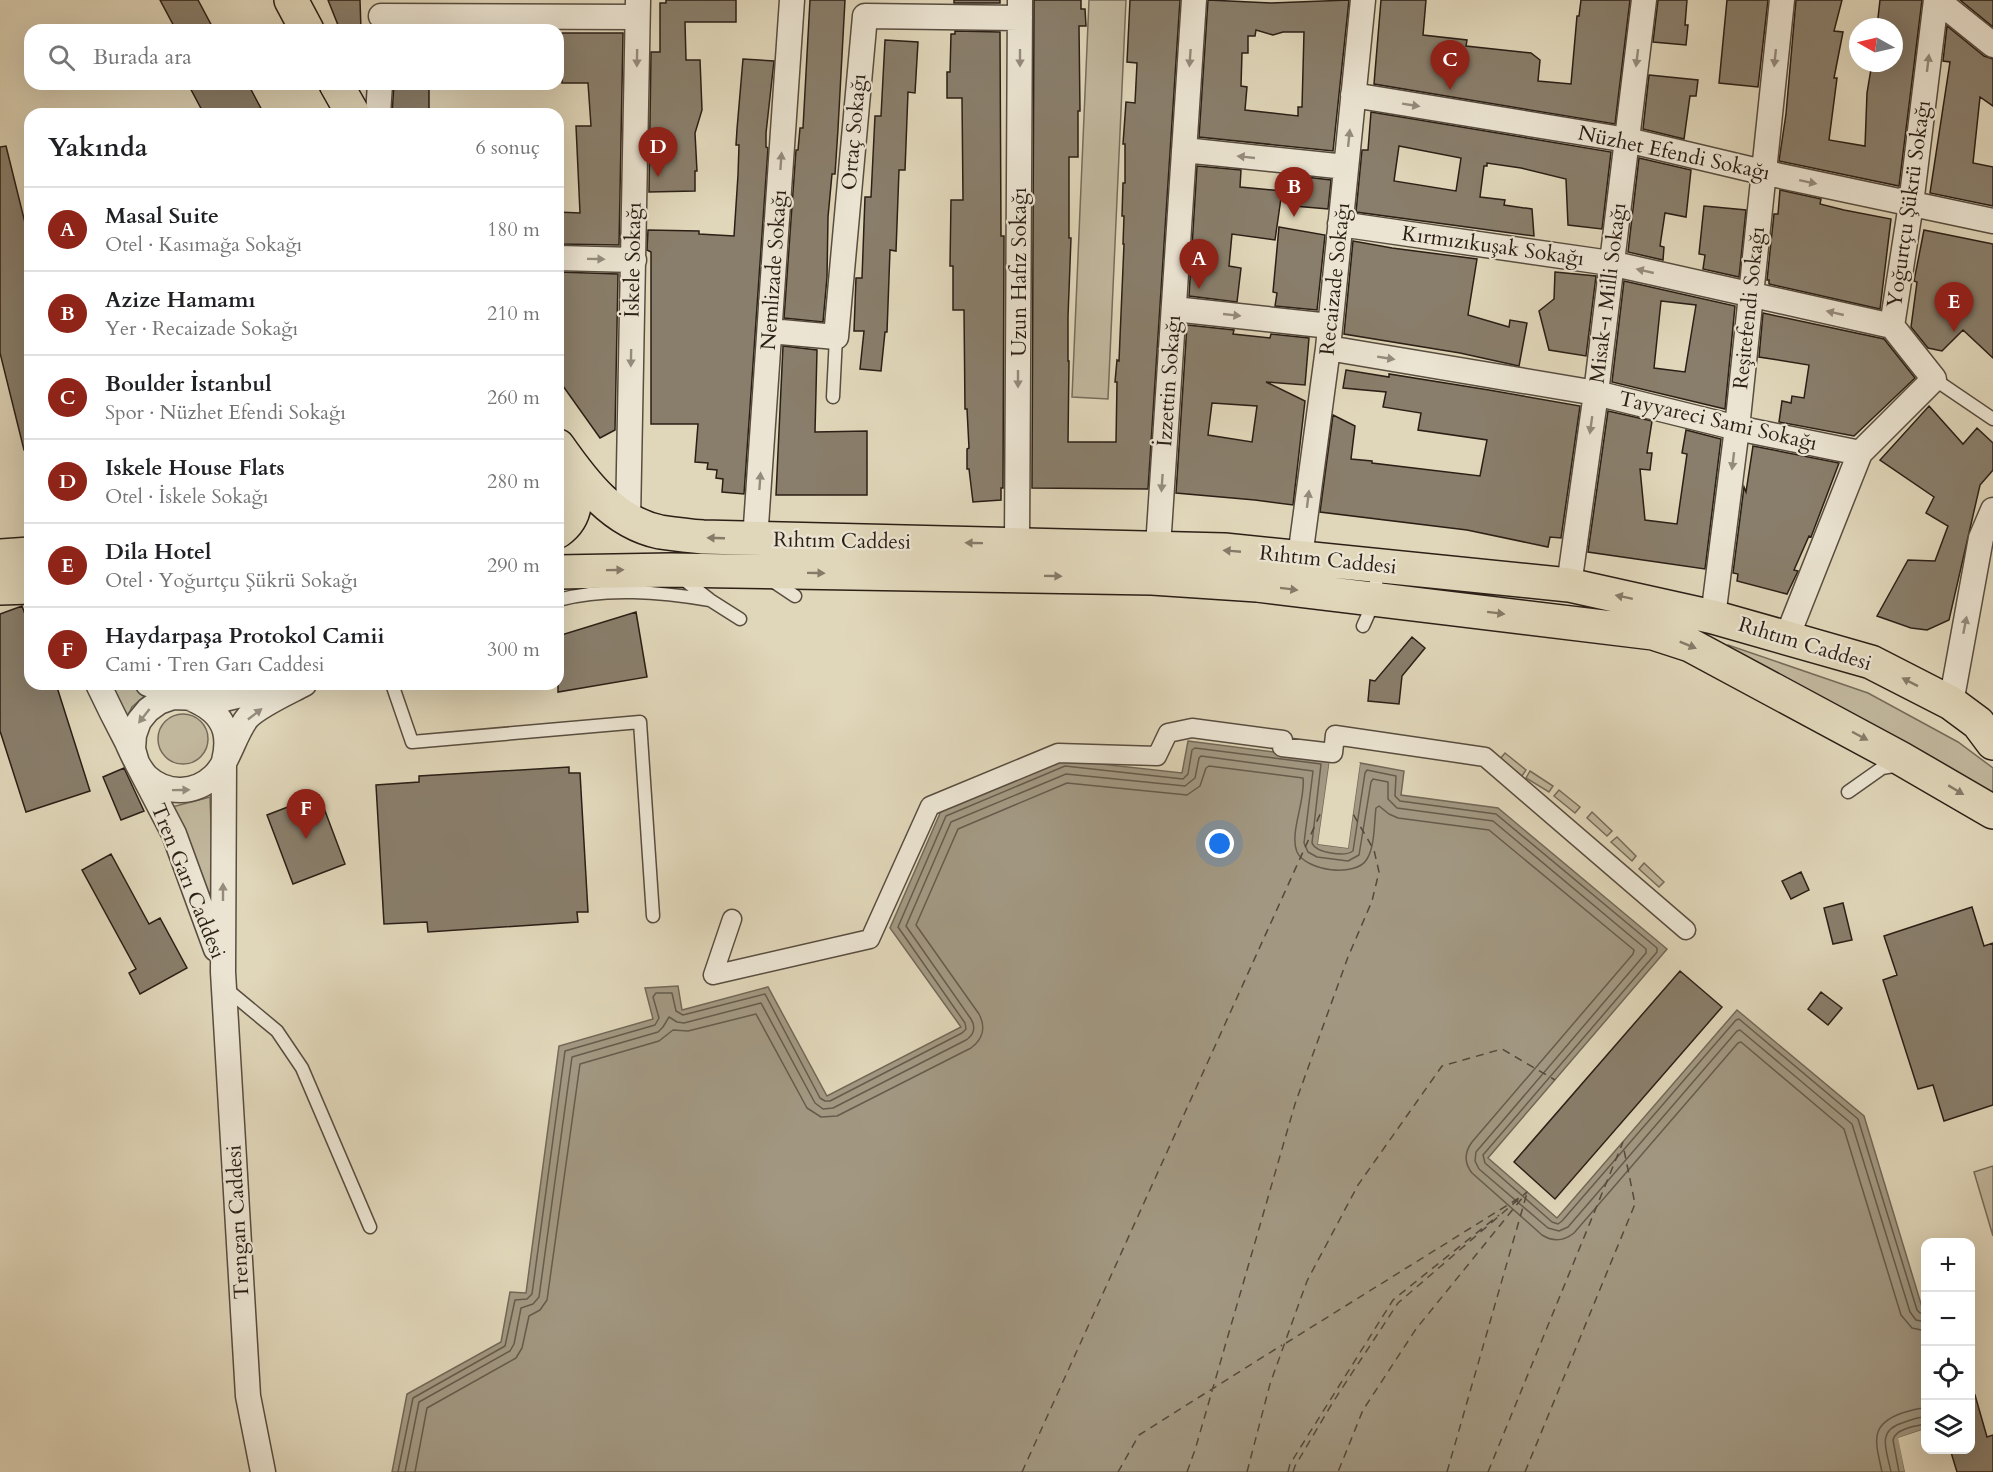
<!DOCTYPE html>
<html lang="tr">
<head>
<meta charset="utf-8">
<style>
  body { margin:0; font-family:Cardo,serif; background:#f6f6f6; color:#202124 }
  .controls { position:absolute; right:18px; bottom:18px; display:grid; overflow:hidden; border-radius:12px; box-shadow:0 6px 24px #0002 }
  .controls button { width:54px; height:54px; display:grid; place-items:center; padding:0; border:0; border-bottom:2px solid #e0e0e0; background:#fff; color:#202124; font:30px sans-serif }
  .compass { position:absolute; left:1849px; top:18px; width:54px; height:54px; border-radius:50%; background:#fff; box-shadow:0 6px 24px #0002; rotate:278deg }
  .you { position:absolute; left:1220px; top:844px; width:21px; height:21px; margin:-15px; border:4px solid #fff; border-radius:50%; background:#1a73e8; box-shadow:0 0 0 9px #1a73e833 }
  .badge { display:grid; place-items:center; width:39px; height:39px; border-radius:50%; background:#8f2418; color:#fff; font-size:20px; font-weight:700 }
  .pin { position:absolute; translate:-50% -50px; filter:drop-shadow(0 2px 3px #0008) }
  .pin::after { content:''; position:absolute; top:32px; width:21px; height:18px; background:inherit; clip-path:polygon(0 0,100% 0,50% 100%) }
  .list { margin:0; padding:0; list-style:none }
  h2 { display:flex; justify-content:space-between; align-items:center; height:78px; margin:0; padding:0 24px; font-size:26px }
  h2 small { font-size:20px; font-weight:400; color:#757577 }
  .list li { display:grid; grid-template-columns:39px 1fr auto; gap:18px; align-items:center; box-sizing:border-box; height:84px; padding:0 24px; border-top:2px solid #e0e0e0 }
  .list b { display:block; font-size:22px; white-space:nowrap }
  .list p { margin:0; font-size:20px; white-space:nowrap; color:#757577 }
  .list em { font-size:20px; font-style:normal; color:#757577 }
  .icon { flex:none; width:33px; height:33px; fill:none; stroke:currentColor; stroke-width:2; stroke-linecap:round; stroke-linejoin:round }
  .map { position:relative; flex:none; width:1993px; height:1472px; overflow:hidden }
  .search { position:absolute; background:#fff; box-shadow:0 6px 24px #0002; left:24px; top:24px; width:540px; height:66px; display:flex; align-items:center; gap:15px; box-sizing:border-box; padding:0 21px; border-radius:18px; color:#757577; font-size:22px }
  .panel { position:absolute; background:#fff; box-shadow:0 6px 24px #0002; left:24px; top:108px; width:540px; height:582px; border-radius:18px }
  .map>svg:first-child { display:block }
</style>
</head>
<body>
<div class="map">
<svg width="1993" height="1472" viewBox="0 0 1993 1472">
  <rect width="100%" height="100%" fill="#e0d6b9"/>
  <filter id="stains"><feTurbulence type="fractalNoise" baseFrequency=".00333" numOctaves="4"/><feColorMatrix values="0 0 0 0 .2 0 0 0 0 .09 0 0 0 0 .02 0 0 0 .5 -.17"/></filter>
  <radialGradient id="worn" r=".72"><stop offset=".6" stop-color="#630" stop-opacity="0"/><stop offset="1" stop-color="#630" stop-opacity=".3"/></radialGradient>
  <path fill="#c1b79d" stroke="#766b5a" stroke-width="1.5" d="M1089,0H1126L1108,399L1072,397Z
    M1728,645L1868,693L1958,742L1993,768V797L1726,651Z
    M109,684H129L147,694L132,707L126,719Z
    M158 739a25 25 0 1 1 50 0a25 25 0 1 1-50 0Z
    M1505,753L1526,770L1522,776L1500,759Z
    M1530,771L1553,786L1549,792L1526,778Z
    M1559,790L1580,807L1575,813L1554,796Z
    M210,797L214,911L172,807Z
    M1592,812L1612,831L1607,836L1587,818Z
    M1617,837L1636,856L1632,861L1611,842Z
    M1644,863L1664,882L1659,887L1639,869Z
    M1993,1166V1236L1974,1172Z"/>
  <path fill="#a29882" stroke="#726857" stroke-width="1.5" d="M1188,741L1330,759L1318,844L1348,848L1360,763L1404,771L1401,795L1498,808L1667,949L1488,1158L1557,1218L1737,1010L1864,1116L1925,1317V1429L1899,1438L1905,1472H392L407,1394L501,1342L510,1292L526,1293L559,1046L653,1019L645,988L678,986L682,1010L768,987L827,1096L961,1027L890,928L941,811L1064,760L1182,773Z"/>
  <path fill="#e0d6b9" d="M1330,759H1333L1321,841L1346,845L1357,762L1360,763L1348,848L1318,844Z
    M1925,1429L1926,1433L1902,1440L1908,1472H1905L1898,1438Z"/>
  <g fill="none" stroke-linecap="round" stroke-linejoin="round">
    <path stroke="#665c4c" stroke-width="1.5" d="M398,1472L413,1398L505,1346L515,1300L527,1299L532,1294L565,1051L655,1025L659,1018L653,997L656,993H672L676,1011L683,1015L765,994L820,1098L825,1101H830L962,1033L966,1029L965,1023L898,927L946,816L1065,766L1183,779L1188,774L1192,750L1195,748L1321,764L1312,843C1316,853 1345,857 1353,851L1365,773L1367,770L1396,776L1395,796L1400,801L1496,814L1657,948V952L1483,1155L1485,1163L1552,1222L1558,1224L1562,1221L1736,1020L1739,1019L1858,1119L1917,1310L1920,1313L1926,1314
      M405,1472L419,1402L510,1351L514,1344L521,1308L533,1304L539,1297L572,1057L658,1032L663,1027L669,1017L677,1022L684,1023L761,1003L815,1103L823,1109L833,1108L966,1040C974,1035 976,1027 971,1019L906,926L951,822L1066,774L1185,786L1195,778L1199,758L1201,756L1313,771L1304,843L1308,852L1317,857L1348,861L1359,855L1371,782L1373,779L1388,782V799L1397,808L1493,821L1646,949V953L1476,1152L1475,1161L1479,1169L1548,1228L1559,1231L1568,1227L1737,1031L1740,1030L1852,1124L1910,1312L1916,1320L1926,1322
      M415,1472L427,1408L516,1358L522,1348L529,1316L540,1310L547,1300L580,1064L659,1041L673,1030L688,1031L756,1014L807,1108L821,1117L837,1116L971,1048C983,1039 986,1027 979,1014L916,925L958,829L1067,783L1187,795L1200,786L1206,768L1209,766L1303,778C1306,800 1289,833 1297,852C1306,871 1356,878 1367,859C1375,846 1374,823 1376,808L1379,806L1389,814L1398,818L1489,830L1634,950L1633,954L1472,1142C1464,1153 1464,1163 1472,1173L1542,1235C1553,1242 1564,1241 1574,1233L1738,1043L1741,1042L1844,1129L1901,1315L1912,1328L1926,1331
      M1882,1472C1876,1443 1868,1425 1902,1413C1910,1411 1917,1408 1926,1408
      M1891,1472C1887,1451 1876,1431 1902,1423C1910,1420 1917,1417 1926,1417
      M1899,1472L1893,1440C1895,1429 1915,1426 1926,1424"/>
    <path stroke="#55493c" stroke-width="1.5" stroke-dasharray="8 6" stroke-linecap="butt" d="M1286,1343L1522,1196
      M1022,1472L1322,810
      M1118,1472L1139,1435L1282,1345
      M1187,1472L1195,1450L1295,1104L1348,957L1372,901L1379,872L1374,850L1353,814
      M1247,1472L1270,1384L1307,1281L1358,1185L1442,1066L1502,1049L1555,1080
      M1288,1472L1290,1464L1393,1300L1499,1215
      M1293,1472L1295,1466L1333,1402L1398,1303L1527,1192L1416,1329L1363,1410L1338,1472
      M1447,1472L1527,1193
      M1488,1472L1623,1142
      M1525,1472L1635,1204L1623,1145"/>
  </g>
  <path fill="#897e6b" stroke="#2b1f16" stroke-width="1.5" fill-rule="evenodd" d="M160,0H198L214,30H176Z
    M328,0H360L361,30H340Z
    M666,0H736V22H685L686,60H700L702,110L695,133L697,171H695V191L649,192L651,52H660V3H666Z
    M810,0H845L838,129L835,174H832L828,217L827,277L823,322L784,318L796,150H798L800,128H803Z
    M954,0H1000V3H954Z
    M1034,0H1081V9H1085L1086,26H1079L1080,111H1078V157H1069V238H1071L1068,317V361H1069L1068,442H1116L1117,382H1115L1117,360L1119,361L1124,244H1123L1124,216H1122L1123,183H1125V144H1123L1126,102L1135,103L1137,63L1127,62L1130,0H1180L1148,489L1032,488Z
    M1208,0L1271,3L1349,0L1333,151L1199,137ZM1256,30L1273,35L1283,32H1304L1302,107H1298V116L1245,110L1247,87L1241,86L1242,53H1248V36H1255Z
    M1381,0H1426L1423,35L1467,40L1466,46L1531,53L1540,60L1538,81L1571,84L1577,16H1579L1581,0H1630L1615,124L1374,84Z
    M1658,0H1687L1685,25H1688L1686,45L1653,42Z
    M1727,0H1768L1758,87L1719,83Z
    M1796,0H1842L1834,31L1843,32L1834,78H1837L1829,140L1865,146L1867,93L1872,63H1894V27H1877L1880,0H1922L1899,186L1779,161L1786,114Z
    M1960,0H1993V27Z
    M1947,26L1984,56L1993,59V106L1980,97L1973,163L1993,167V206L1930,193L1950,62L1943,61Z
    M955,31L1000,32V34L1001,236H1004L1003,488H1001V500L973,502L969,469H967V449L969,448L967,409H965L964,310H953V266H950L951,200H963L962,98H947V72H950L951,34H955Z
    M562,33H623L619,245L558,244V212L580,213L576,126H591L588,83H562V72H558V40Z
    M885,40L918,42L915,93L908,92L905,170H899L896,251L890,250L887,332H885L881,371L860,369L864,331H854L856,278H862L865,197H871L875,116H881Z
    M743,59L774,61L766,133V147L768,148L744,494L722,492L723,479L716,478L717,470L707,469L708,463L695,462L698,424H651V252L647,250L648,230L699,231V234L734,236L738,175L739,145H736L737,129Z
    M1649,75L1698,80L1696,96H1690L1684,139L1643,129Z
    M188,84H248L264,114H204Z
    M394,84H429V114H392Z
    M1371,112L1611,152L1602,229L1568,225L1566,179L1521,168L1487,163V166H1484L1480,197L1505,200L1504,205L1532,209L1534,236L1356,212L1362,150H1368ZM1399,146L1461,158L1456,191L1394,181Z
    M6,146L30,243V450H24L0,353V147Z
    M1639,158L1691,170L1686,217L1665,213L1660,246L1664,247L1663,260L1628,252Z
    M1197,166L1241,170L1240,187L1282,191L1275,240L1232,234L1229,266L1241,268L1237,302L1189,296Z
    M1297,176L1331,180L1328,209L1294,206Z
    M1780,190L1821,199L1820,204L1844,210L1891,219L1880,309L1769,284V280H1767L1774,214H1778Z
    M1704,206L1746,210L1739,277L1703,269L1705,255L1699,254Z
    M1279,227L1325,235L1317,310L1275,306L1277,293L1273,292Z
    M1924,230L1993,244V358L1963,330L1942,351L1928,348L1911,327L1917,282L1914,281Z
    M1353,241L1392,248L1477,259L1468,315L1509,327L1510,320L1527,323L1519,366L1460,353L1344,334Z
    M558,272L618,274L615,430L600,438L558,379Z
    M1555,272L1596,276L1586,356L1549,350L1539,311L1554,299Z
    M1624,281L1735,306L1725,409L1612,382ZM1661,301L1696,305L1685,372L1654,368Z
    M1763,313L1884,339L1915,378L1854,436L1779,422L1782,401L1791,403L1792,396L1804,398L1809,365L1759,357Z
    M1187,325L1234,330L1233,334L1270,338L1271,334L1309,338L1305,385L1266,382L1305,401L1293,505L1255,500L1176,493ZM1212,403L1257,406L1252,442L1208,435Z
    M783,346L817,350L815,432L867,431V495H776Z
    M1346,370L1389,377V374L1489,390L1580,406L1561,538L1550,537L1548,547L1467,530L1320,512L1333,415L1355,426L1351,459L1372,461V463L1480,476L1487,440L1418,430L1421,413L1383,407L1386,392L1343,388Z
    M1929,406L1963,444L1977,428L1993,443V470L1980,485L1949,620L1927,630L1911,628L1877,616L1908,560L1935,561L1948,526L1926,513L1934,497L1880,460Z
    M1608,411L1652,421L1647,453H1652L1650,470L1640,469L1645,520L1677,524L1687,454L1682,453L1686,430L1721,439L1705,569L1588,552Z
    M1753,446L1839,463L1811,537L1809,536L1794,570L1798,571L1787,594L1737,581L1738,574L1733,573L1744,487L1746,492Z
    M22,606L30,628V684H56L90,791L26,812L0,731V614Z
    M636,612L647,677L558,692V636Z
    M1412,637L1425,648L1402,676L1399,704L1368,701L1370,680L1375,681Z
    M569,767V773H580L588,912H577L578,922L428,932L427,922L384,924L376,785L419,782V776Z
    M124,768L144,811L121,820L103,777Z
    M319,795L345,864L293,884L267,815Z
    M111,854L149,924L160,918L187,968L140,994L129,973L136,969L82,870Z
    M1801,872L1809,890L1791,899L1782,881Z
    M1843,903L1852,940L1833,944L1824,908Z
    M1972,907L1984,946L1993,943V1105L1944,1121L1933,1085L1918,1089L1883,980L1897,975L1884,936Z
    M1680,971L1722,1007L1555,1199L1514,1162Z
    M1821,992L1842,1008L1828,1025L1808,1009Z
    M1975,1395L1987,1437L1993,1435V1472H1957L1950,1449H1971V1396Z"/>
  <g fill="none" stroke-linecap="round" stroke-linejoin="round">
    <g stroke="#584d3f" stroke-width="15">
      <path id="service" d="M1934,379L1993,419
        M833,397L836,337
        M682,578L710,600L740,619
        M771,580L795,596
        M558,600C607,587 660,592 710,600
        M1363,626C1373,604 1380,591 1374,566
        M392,684L412,742L640,722L653,916
        M1848,792L1882,768L1899,765
        M224,987L277,1031L302,1068L370,1227"/>
    </g>
    <g stroke="#584d3f" stroke-width="21">
      <path id="pedestrian" d="M732,919L713,975L870,939L930,806L1058,753L1157,756L1168,733L1192,728L1283,740L1282,747L1333,753L1335,735L1485,757L1686,930"/>
    </g>
    <g stroke="#584d3f" stroke-width="27">
      <path id="minor" d="M1937,0L1993,45
        M381,16L637,17
        M1353,95L1627,140L1762,172L1993,221
        M378,114L380,84
        M1184,150L1346,167
        M1340,224L1610,263L1892,326
        M558,258L634,260
        M1174,309L1330,326
        M770,331L836,337L865,16L1020,18
        M1328,348L1596,393L1737,428L1860,453
        M628,520L638,0
        M755,540L792,0
        M1017,544L1020,0
        M1158,547L1194,0
        M1300,557L1328,348L1363,0
        M1569,585L1596,393L1644,0
        M1713,617L1737,428L1782,0
        M1787,637L1860,453L1934,379L1892,326L1911,204L1936,0
        M98,684C107,703 117,723 127,742C132,753 138,768 147,777C167,795 195,794 214,776C229,762 235,732 248,717C260,705 289,692 304,684
        M148,684C189,698 238,705 224,761L223,972L248,1396L263,1472
        M1951,703L1981,538L1993,510
        M216,949L174,834L137,763L133,749L134,735L139,721L148,710L159,702L173,697L224,699L287,684"/>
    </g>
    <g stroke="#2b1f16" stroke-width="36">
      <path id="primary" d="M291,0L307,30
        M336,84L353,114
        M558,446C584,483 613,522 660,532C674,534 689,536 703,537L1224,550L1569,585L1713,617L1871,662L1951,703L1978,723L1993,743
        M558,531C583,513 575,484 566,460
        M0,556L30,554
        M558,572L671,570L1152,578L1257,585L1653,633L1690,645L1900,758L1993,812
        M0,588L30,587"/>
    </g>
    <use href="#service" stroke="#ebe4d2" stroke-width="12"/>
    <use href="#pedestrian" stroke="#ebe4d2" stroke-width="18"/>
    <use href="#minor" stroke="#ebe4d2" stroke-width="24"/>
    <use href="#primary" stroke="#e0d6b9" stroke-width="33"/>
  </g>
  <defs><path id="oneway-solid" d="M-6-.8H1V-3.2L6.5 0L1 3.2V.8H-6Z" transform="scale(1.5)"/></defs>
  <g fill="#958b7d">
    <use href="#oneway-solid" transform="translate(637 58) rotate(91)"/>
    <use href="#oneway-solid" transform="translate(1020 58) rotate(90)"/>
    <use href="#oneway-solid" transform="translate(1190 58) rotate(94)"/>
    <use href="#oneway-solid" transform="translate(1637 58) rotate(97)"/>
    <use href="#oneway-solid" transform="translate(1775 58) rotate(96)"/>
    <use href="#oneway-solid" transform="translate(1928 63) rotate(-83)"/>
    <use href="#oneway-solid" transform="translate(1411 105) rotate(9)"/>
    <use href="#oneway-solid" transform="translate(1349 138) rotate(-84)"/>
    <use href="#oneway-solid" transform="translate(1246 157) rotate(-174)"/>
    <use href="#oneway-solid" transform="translate(781 161) rotate(-86)"/>
    <use href="#oneway-solid" transform="translate(1808 182) rotate(12)"/>
    <use href="#oneway-solid" transform="translate(596 259) rotate(1)"/>
    <use href="#oneway-solid" transform="translate(1645 271) rotate(-167)"/>
    <use href="#oneway-solid" transform="translate(1835 313) rotate(-167)"/>
    <use href="#oneway-solid" transform="translate(1232 315) rotate(6)"/>
    <use href="#oneway-solid" transform="translate(631 358) rotate(91)"/>
    <use href="#oneway-solid" transform="translate(1386 358) rotate(9)"/>
    <use href="#oneway-solid" transform="translate(1018 379) rotate(90)"/>
    <use href="#oneway-solid" transform="translate(1591 425) rotate(98)"/>
    <use href="#oneway-solid" transform="translate(1733 461) rotate(97)"/>
    <use href="#oneway-solid" transform="translate(760 481) rotate(-86)"/>
    <use href="#oneway-solid" transform="translate(1162 483) rotate(94)"/>
    <use href="#oneway-solid" transform="translate(1308 499) rotate(-83)"/>
    <use href="#oneway-solid" transform="translate(1965 625) rotate(-79)"/>
    <use href="#oneway-solid" transform="translate(255 714) rotate(-38)"/>
    <use href="#oneway-solid" transform="translate(144 716) rotate(128)"/>
    <use href="#oneway-solid" transform="translate(181 790) rotate(-1)"/>
    <use href="#oneway-solid" transform="translate(223 892) rotate(-90)"/>
  </g>
  <g fill="#867a68">
    <use href="#oneway-solid" transform="translate(716 538) rotate(-178)"/>
    <use href="#oneway-solid" transform="translate(974 543) rotate(-179)"/>
    <use href="#oneway-solid" transform="translate(1232 551) rotate(-175)"/>
    <use href="#oneway-solid" transform="translate(615 570) rotate(-1)"/>
    <use href="#oneway-solid" transform="translate(816 573) rotate(1)"/>
    <use href="#oneway-solid" transform="translate(1053 576) rotate(1)"/>
    <use href="#oneway-solid" transform="translate(1289 589) rotate(7)"/>
    <use href="#oneway-solid" transform="translate(1624 597) rotate(-168)"/>
    <use href="#oneway-solid" transform="translate(1496 613) rotate(7)"/>
    <use href="#oneway-solid" transform="translate(1688 645) rotate(22)"/>
    <use href="#oneway-solid" transform="translate(1910 682) rotate(-153)"/>
    <use href="#oneway-solid" transform="translate(1860 736) rotate(28)"/>
    <use href="#oneway-solid" transform="translate(1956 790) rotate(31)"/>
  </g>
  <g text-anchor="middle" dominant-baseline="central" stroke-width="4.5" stroke-linejoin="round" paint-order="stroke">
    <g font-size="21" fill="#2b1f16" stroke="#ebe4d2">
      <text transform="translate(854 132) rotate(-85)">Ortaç Sokağı</text>
      <text transform="translate(1674 153) rotate(12)">Nüzhet Efendi Sokağı</text>
      <text transform="translate(1909 204) rotate(-82)">Yoğurtçu Şükrü Sokağı</text>
      <text transform="translate(1493 246) rotate(8)">Kırmızıkuşak Sokağı</text>
      <text transform="translate(633 260) rotate(-89)">İskele Sokağı</text>
      <text transform="translate(774 270) rotate(-86)">Nemlizade Sokağı</text>
      <text transform="translate(1019 272) rotate(-90)">Uzun Hafız Sokağı</text>
      <text transform="translate(1335 279) rotate(-84)">Recaizade Sokağı</text>
      <text transform="translate(1608 293) rotate(-83)">Misak-ı Milli Sokağı</text>
      <text transform="translate(1749 308) rotate(-84)">Reşitefendi Sokağı</text>
      <text transform="translate(1169 381) rotate(-86)">İzzettin Sokağı</text>
      <text transform="translate(1718 421) rotate(13)">Tayyareci Sami Sokağı</text>
      <text transform="translate(842 541) rotate(1)">Rıhtım Caddesi</text>
      <text transform="translate(1328 560) rotate(6)">Rıhtım Caddesi</text>
      <text transform="translate(1805 644) rotate(17)">Rıhtım Caddesi</text>
      <text transform="translate(188 881) rotate(68)">Tren Garı Caddesi</text>
      <text transform="translate(238 1222) rotate(-93)">Trengarı Caddesi</text>
    </g>
  </g>
  <rect width="100%" height="100%" filter="url(#stains)"/>
  <rect width="100%" height="100%" fill="url(#worn)"/>
</svg>
<div class="controls">
<button>+</button>
<button>−</button>
<button><svg class="icon" aria-label="locate" viewBox="0 0 24 24"><circle cx="12" cy="12" r="6"/><path d="M12 2v4M12 18v4M2 12h4M18 12h4"/></svg></button>
<button><svg class="icon" aria-label="layers" viewBox="0 0 24 24"><path d="M12 4l9 5-9 5-9-5zM3 14l9 5 9-5"/></svg></button>
</div>
<svg class="compass" viewBox="-18 -18 36 36"><path d="M0-13l5 13h-10z" fill="#e53935"/><path d="M0 13l5-13h-10z" fill="#757577"/></svg>
<div class="you"></div>
<div class="pin badge" style="left:1199px;top:289px">A</div>
<div class="pin badge" style="left:1294px;top:217px">B</div>
<div class="pin badge" style="left:1450px;top:90px">C</div>
<div class="pin badge" style="left:658px;top:177px">D</div>
<div class="pin badge" style="left:1954px;top:332px">E</div>
<div class="pin badge" style="left:306px;top:839px">F</div>
<div class="search"><svg class="icon" aria-label="search" viewBox="0 0 24 24"><circle cx="10" cy="10" r="6"/><path d="M15 15l6 6"/></svg>Burada ara</div>
<section class="panel">
<h2>Yakında<small>6 sonuç</small></h2>
<ul class="list">
<li><span class="badge">A</span><div><b>Masal Suite</b><p>Otel · Kasımağa Sokağı</p></div><em>180 m</em></li>
<li><span class="badge">B</span><div><b>Azize Hamamı</b><p>Yer · Recaizade Sokağı</p></div><em>210 m</em></li>
<li><span class="badge">C</span><div><b>Boulder İstanbul</b><p>Spor · Nüzhet Efendi Sokağı</p></div><em>260 m</em></li>
<li><span class="badge">D</span><div><b>Iskele House Flats</b><p>Otel · İskele Sokağı</p></div><em>280 m</em></li>
<li><span class="badge">E</span><div><b>Dila Hotel</b><p>Otel · Yoğurtçu Şükrü Sokağı</p></div><em>290 m</em></li>
<li><span class="badge">F</span><div><b>Haydarpaşa Protokol Camii</b><p>Cami · Tren Garı Caddesi</p></div><em>300 m</em></li>
</ul>
</section>
</div>
</body>
</html>
